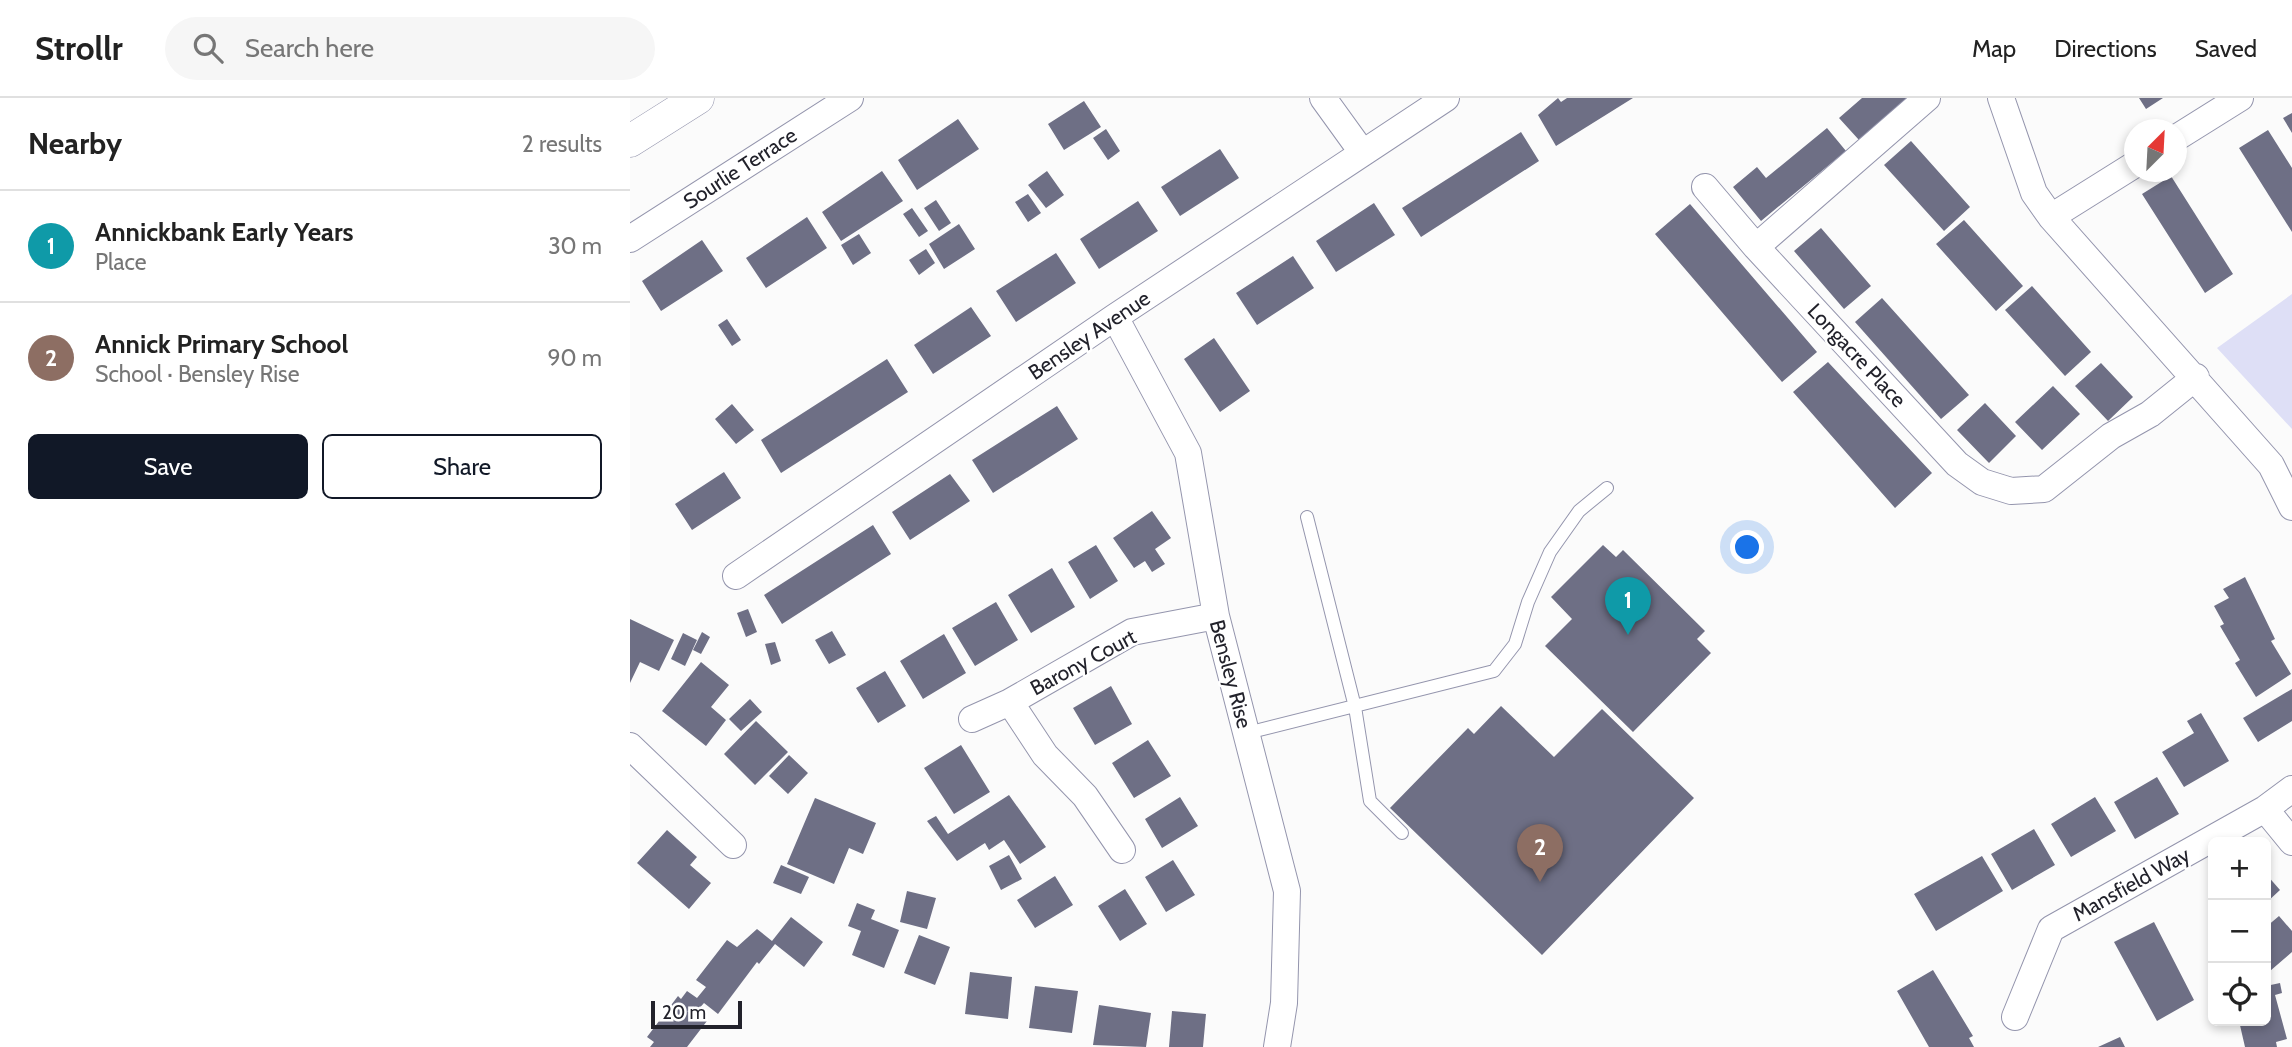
<!DOCTYPE html>
<html lang="en">
<head>
<meta charset="utf-8">
<style>
  body { margin:0; font-family:Cabin,sans-serif; background:#f6f6f6; color:#222 }
  .controls { position:absolute; right:21px; bottom:21px; display:grid; overflow:hidden; border-radius:10px; box-shadow:0 4px 10px #0003 }
  .controls button { width:63px; height:63px; display:grid; place-items:center; padding:0; border:0; border-bottom:2px solid #e0e0e0; background:#fff; color:#222; font:35px sans-serif }
  .compass { position:absolute; left:1494px; top:21px; width:63px; height:63px; border-radius:50%; background:#fff; box-shadow:0 4px 10px #0003; rotate:24deg }
  .scale { position:absolute; left:21px; bottom:18px; width:91px; box-sizing:border-box; padding-left:7px; border:4px solid #22222b; border-top:0; font-size:19px; line-height:24px; white-space:nowrap; color:#22222b; -webkit-text-stroke:5px #fff; paint-order:stroke }
  .you { position:absolute; left:1118px; top:450px; width:24px; height:24px; margin:-18px; border:5px solid #fff; border-radius:50%; background:#1a73e8; box-shadow:0 0 0 10px #1a73e833 }
  .badge { display:grid; place-items:center; width:46px; height:46px; border-radius:50%; background:#111827; color:#fff; font-size:23px; font-weight:700 }
  .pin { position:absolute; translate:-50% -58px; filter:drop-shadow(0 2px 4px #0008) }
  .pin::after { content:''; position:absolute; top:37px; width:24px; height:21px; background:inherit; clip-path:polygon(0 0,100% 0,50% 100%) }
  .list { margin:0; padding:0; list-style:none }
  h2 { display:flex; justify-content:space-between; align-items:center; height:91px; margin:0; padding:0 28px; font-size:30px }
  h2 small { font-size:23px; font-weight:400; color:#767676 }
  .list li { display:grid; grid-template-columns:46px 1fr auto; gap:21px; align-items:center; box-sizing:border-box; height:112px; padding:0 28px; border-top:2px solid #e0e0e0 }
  .list b { display:block; font-size:26px; white-space:nowrap }
  .list p { margin:0; font-size:23px; white-space:nowrap; color:#767676 }
  .list em { font-size:23px; font-style:normal; color:#767676 }
  .actions { display:flex; gap:14px; padding:21px 28px }
  .actions a { flex:1; padding:16px 0; border:2px solid #111827; border-radius:10px; text-align:center; font-size:24px; color:#111827 }
  .actions .main { background:#111827; color:#fff }
  .icon { flex:none; width:38px; height:38px; fill:none; stroke:currentColor; stroke-width:2; stroke-linecap:round; stroke-linejoin:round }
  .map { position:relative; flex:none; width:1662px; height:949px; overflow:hidden }
  header { display:flex; align-items:center; gap:42px; box-sizing:border-box; height:98px; padding:0 35px; background:#fff; border-bottom:2px solid #e0e0e0 }
  header strong { font-size:33px }
  nav { display:flex; gap:38px; margin-inline-start:auto; font-size:24px }
  .search { width:490px; height:63px; background:#f6f6f6; display:flex; align-items:center; gap:18px; box-sizing:border-box; padding:0 24px; border-radius:38px; color:#767676; font-size:26px }
  main { display:flex }
  aside { flex:1; background:#fff }
  .map>svg:first-child { display:block }
</style>
</head>
<body>
<header>
<strong>Strollr</strong>
<div class="search"><svg class="icon" aria-label="search" viewBox="0 0 24 24"><circle cx="10" cy="10" r="6"/><path d="M15 15l6 6"/></svg>Search here</div>
<nav><a>Map</a><a>Directions</a><a>Saved</a></nav>
</header>
<main>
<aside>
<h2>Nearby<small>2 results</small></h2>
<ul class="list">
<li><span class="badge" style="background:#0f9aa8">1</span><div><b>Annickbank Early Years</b><p>Place</p></div><em>30 m</em></li>
<li><span class="badge" style="background:#8d6e63">2</span><div><b>Annick Primary School</b><p>School · Bensley Rise</p></div><em>90 m</em></li>
</ul>
<div class="actions"><a class="main">Save</a><a>Share</a></div>
</aside>
<div class="map">
<svg width="1662" height="949" viewBox="0 0 1662 949">
  <rect width="100%" height="100%" fill="#fbfbfb"/>
  <path fill="#dedff6" d="M1662,196V331L1587,250Z"/>
  <path fill="#6e6f85" d="M928,0L931,4L937,0H1003L926,48L908,17Z
    M1232,0H1278L1229,42L1209,20Z
    M1509,0H1533L1516,11Z
    M454,3L471,29L434,52L418,26Z
    M1662,15V35L1653,20Z
    M328,21L349,51L287,92L268,62Z
    M1197,30L1216,53L1131,123L1103,89L1127,69L1136,80Z
    M476,31L490,53L478,62L463,40Z
    M1638,32L1662,70V134L1609,50Z
    M891,34L909,63L791,139L772,110Z
    M1281,43L1340,109L1314,133L1254,67Z
    M590,51L609,80L550,118L531,89Z
    M252,73L273,103L211,143L192,114Z
    M417,73L434,97L416,110L398,87Z
    M1541,78L1603,176L1575,195L1512,96Z
    M398,96L411,115L398,124L385,104Z
    M306,102L321,125L309,133L294,110Z
    M508,103L528,133L469,171L450,141Z
    M744,105L765,137L706,174L686,143Z
    M1060,106L1187,254L1152,284L1025,136Z
    M282,110L298,133L289,139L273,116Z
    M177,119L197,150L136,190L116,160Z
    M1334,122L1393,188L1366,213L1306,146Z
    M329,126L345,151L314,171L299,146Z
    M1191,130L1241,188L1214,211L1164,153Z
    M229,136L241,155L223,167L211,147Z
    M72,142L93,173L31,213L12,183Z
    M296,151L305,165L289,177L279,162Z
    M426,155L446,185L386,224L366,193Z
    M663,158L684,190L627,227L606,195Z
    M1402,188L1461,254L1435,278L1375,212Z
    M1252,200L1339,297L1311,321L1225,224Z
    M341,209L361,238L303,276L284,247Z
    M97,221L111,242L102,248L88,227Z
    M584,240L620,293L590,314L554,261Z
    M257,261L278,294L151,375L131,342Z
    M1198,264L1302,375L1265,410L1163,294Z
    M1471,265L1503,299L1478,323L1445,288Z
    M1423,288L1450,316L1412,352L1385,324Z
    M1355,305L1386,338L1359,365L1327,332Z
    M102,306L124,332L106,346L85,321Z
    M427,308L448,341L363,395L342,362Z
    M94,374L111,400L62,432L45,406Z
    M320,376L340,403L280,442L262,414Z
    M522,413L541,440L525,451L535,466L522,474L515,463L504,470L483,440Z
    M243,427L261,456L152,526L134,497Z
    M466,447L488,483L460,501L438,464Z
    M973,447L986,459L993,452L1075,533L1067,541L1081,555L1003,634L915,548L942,521L921,499Z
    M422,470L445,509L401,535L378,497Z
    M1615,479L1645,541L1641,543L1661,576L1626,599L1605,565L1610,562L1590,528L1594,526L1584,508L1599,500L1593,491Z
    M366,504L388,542L345,568L322,530Z
    M118,511L127,534L116,539L107,515Z
    M0,521L44,542L29,573L10,564L0,585Z
    M202,533L216,557L199,566L185,542Z
    M72,534L80,539L71,556L63,552Z
    M53,535L67,542L55,568L41,561Z
    M314,536L336,575L293,601L270,563Z
    M145,544L151,563L141,567L135,546Z
    M71,564L99,587L81,609L96,622L76,648L32,613Z
    M255,573L276,608L248,625L226,590Z
    M481,588L502,626L465,647L443,610Z
    M1662,591V623L1628,644L1613,620Z
    M120,601L132,614L111,633L99,621Z
    M871,608L924,659L972,611L1064,700L912,857L760,710L838,630L844,636Z
    M1571,615L1599,663L1554,689L1532,654L1564,635L1557,623Z
    M126,623L158,654L125,687L94,656Z
    M518,642L541,678L504,700L482,665Z
    M331,647L360,694L324,716L294,670Z
    M159,657L178,675L158,696L139,678Z
    M1527,679L1549,716L1505,741L1484,704Z
    M379,697L416,749L390,766L374,742L359,752L355,745L327,763L297,723L306,718L318,736Z
    M550,699L568,728L532,750L515,721Z
    M1465,699L1486,733L1441,759L1421,726Z
    M185,700L246,725L233,756L219,750L204,786L157,766Z
    M1404,731L1425,767L1382,792L1361,756Z
    M37,732L67,759L60,767L81,785L59,811L7,765Z
    M379,757L392,781L371,792L359,768Z
    M1352,758L1373,793L1306,833L1284,796Z
    M543,762L565,797L536,814L515,779Z
    M151,767L179,779L171,796L143,785Z
    M1636,776L1650,792L1636,805Z
    M425,778L443,807L405,830L387,802Z
    M495,791L517,826L490,843L468,808Z
    M277,793L306,800L297,831L270,824Z
    M227,805L245,812L241,821L269,832L254,870L222,857L231,833L218,828Z
    M1649,818L1662,833V854L1640,873L1636,868V829Z
    M161,819L193,844L174,869L145,846L129,866L127,864L88,916L74,905L66,914L77,923L57,949H20L24,944L17,939L48,898L51,901L57,893L67,900L76,889L66,882L97,842L107,849L127,831L142,843Z
    M1524,824L1564,902L1527,923L1484,844Z
    M289,837L320,849L305,887L274,875Z
    M1303,872L1343,938L1339,940L1344,949H1299L1267,893Z
    M340,874L382,879L378,921L335,916Z
    M1650,885L1652,895L1645,897L1657,941L1646,944L1647,949H1615L1609,923H1636V888Z
    M405,888L448,893L442,935L399,930Z
    M469,907L521,915L516,949L463,947Z
    M542,913L576,916L573,949H539Z
    M1490,939L1495,949H1468Z"/>
  <g fill="none" stroke-linecap="round" stroke-linejoin="round">
    <g stroke="#9495ad" stroke-width="14">
      <path id="service" d="M677,419L725,609L740,703L772,735
        M617,635L864,573L885,546L898,504L920,454L949,413L977,390"/>
    </g>
    <g stroke="#9495ad" stroke-width="28">
      <path id="minor" d="M693,0L732,54
        M1371,0L1404,95L1421,119L1641,367L1662,409
        M1546,40L1610,0
        M1075,89L1126,149L1327,366L1352,384L1381,393L1414,391L1481,338L1520,316L1566,279
        M1421,119L1504,67
        M0,141L220,0
        M1126,149L1297,0
        M485,219L558,355L586,518L657,793L654,905L647,949
        M106,478L485,219L816,0
        M342,621L380,604
        M0,648L103,747
        M1635,711L1662,744
        M492,752L455,698L415,657L380,604L502,534L586,518
        M1385,919L1421,831L1635,711L1662,691"/>
    </g>
    <g stroke="#9495ad" stroke-width="33">
      <path id="tertiary" d="M0,43L68,0"/>
    </g>
    <use href="#service" stroke="#fff" stroke-width="12"/>
    <use href="#minor" stroke="#fff" stroke-width="26"/>
    <use href="#tertiary" stroke="#fff" stroke-width="32"/>
  </g>
  <g text-anchor="middle" dominant-baseline="central" stroke-width="5" stroke-linejoin="round" paint-order="stroke">
    <g font-size="21" fill="#22222b" stroke="#fff">
      <text transform="translate(110 70) rotate(-33)">Sourlie Terrace</text>
      <text transform="translate(459 237) rotate(-34)">Bensley Avenue</text>
      <text transform="translate(1227 257) rotate(47)">Longacre Place</text>
      <text transform="translate(453 564) rotate(-28)">Barony Court</text>
      <text transform="translate(601 576) rotate(75)">Bensley Rise</text>
      <text transform="translate(1501 786) rotate(-29)">Mansfield Way</text>
    </g>
  </g>
</svg>
<div class="controls">
<button>+</button>
<button>−</button>
<button><svg class="icon" aria-label="locate" viewBox="0 0 24 24"><circle cx="12" cy="12" r="6"/><path d="M12 2v4M12 18v4M2 12h4M18 12h4"/></svg></button>
</div>
<svg class="compass" viewBox="-18 -18 36 36"><path d="M0-13l5 13h-10z" fill="#e53935"/><path d="M0 13l5-13h-10z" fill="#767676"/></svg>
<div class="scale">20 m</div>
<div class="you"></div>
<div class="pin badge" style="left:998px;top:537px;background:#0f9aa8">1</div>
<div class="pin badge" style="left:910px;top:784px;background:#8d6e63">2</div>
</div>
</main>
</body>
</html>
